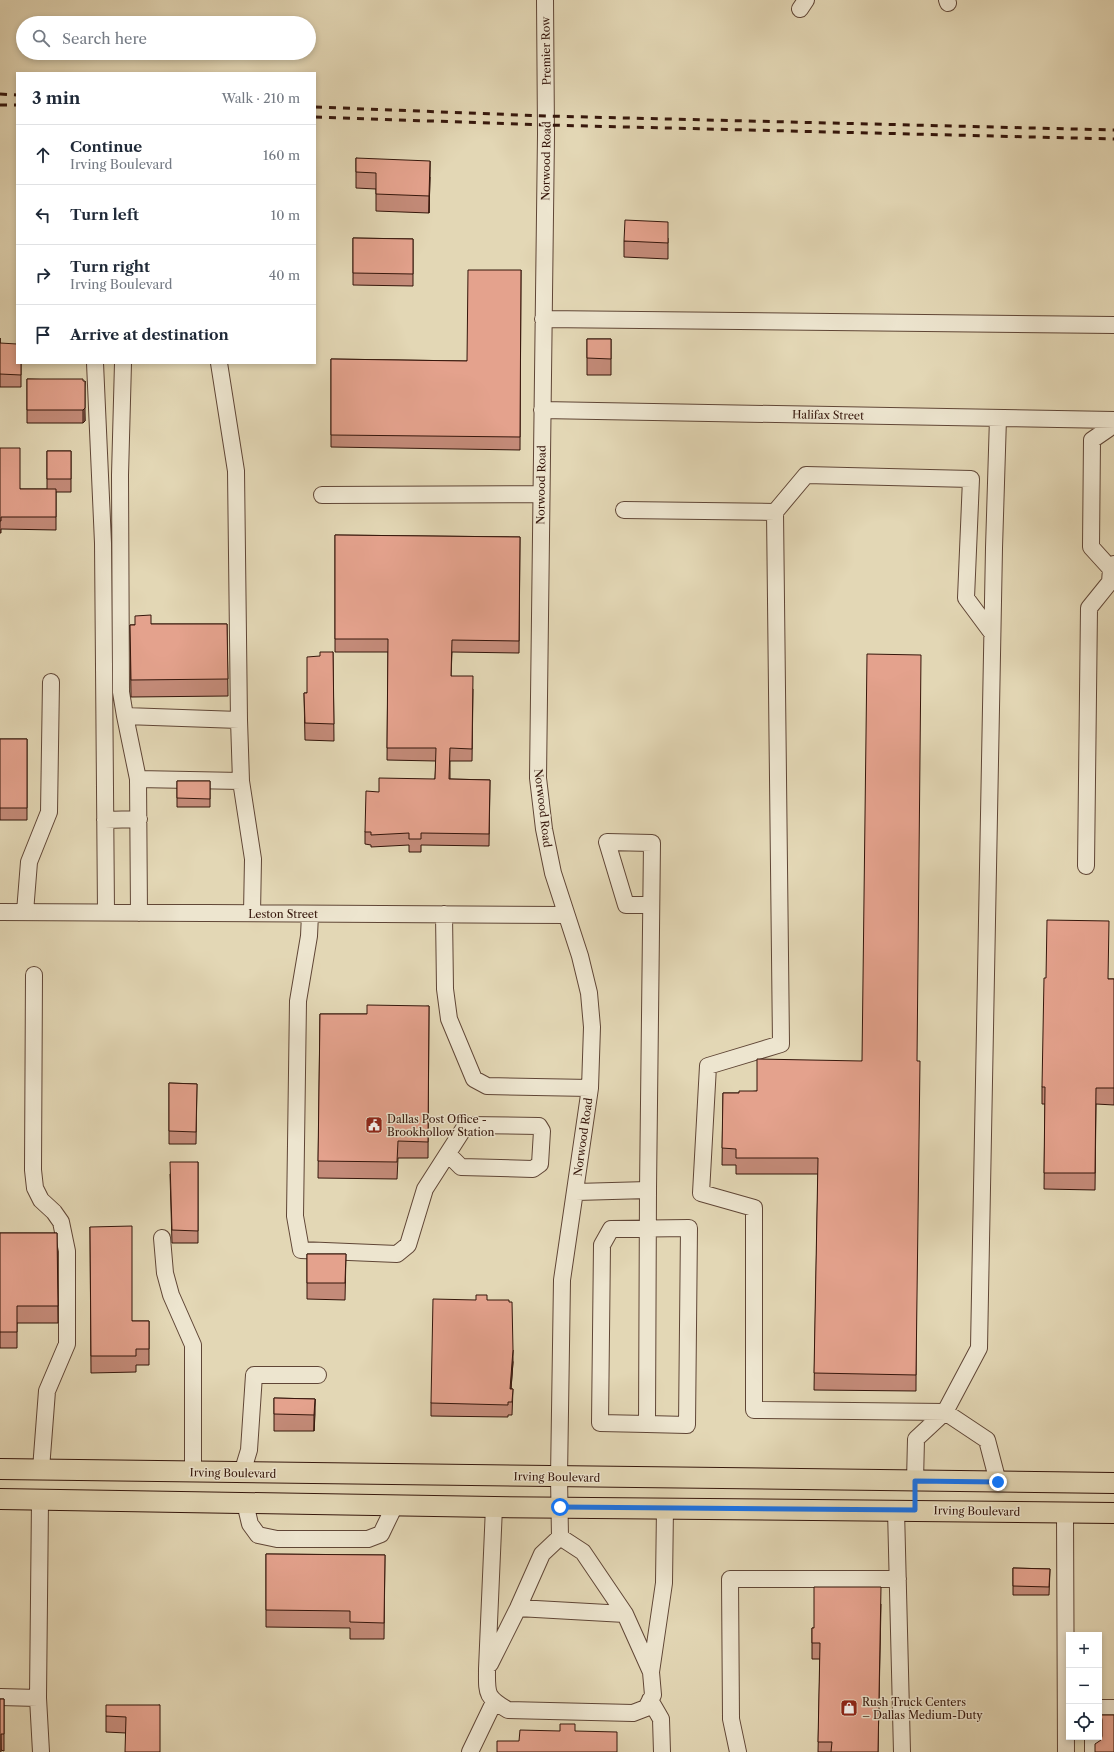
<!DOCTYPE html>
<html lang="en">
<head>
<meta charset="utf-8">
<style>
  body { margin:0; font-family:"Libre Caslon Text",serif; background:#f2f2f3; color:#1f2937 }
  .controls { position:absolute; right:12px; bottom:12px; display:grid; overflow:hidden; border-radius:0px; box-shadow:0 2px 6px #0003 }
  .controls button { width:36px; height:36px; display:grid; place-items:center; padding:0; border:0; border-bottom:1px solid #e0e1e3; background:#fff; color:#1f2937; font:20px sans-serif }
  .stop { position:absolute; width:12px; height:12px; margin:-9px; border:3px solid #1a73e8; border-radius:50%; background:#fff }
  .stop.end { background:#1a73e8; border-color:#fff; box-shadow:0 1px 4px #0008 }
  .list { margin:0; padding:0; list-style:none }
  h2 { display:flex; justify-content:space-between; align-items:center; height:52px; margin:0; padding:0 16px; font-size:17px }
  h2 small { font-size:13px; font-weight:400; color:#747a83 }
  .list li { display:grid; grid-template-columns:26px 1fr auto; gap:12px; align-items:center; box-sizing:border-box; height:60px; padding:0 16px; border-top:1px solid #e0e1e3 }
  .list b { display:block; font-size:15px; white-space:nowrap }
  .list p { margin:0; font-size:13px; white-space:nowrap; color:#747a83 }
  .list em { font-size:13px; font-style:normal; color:#747a83 }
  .icon { flex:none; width:22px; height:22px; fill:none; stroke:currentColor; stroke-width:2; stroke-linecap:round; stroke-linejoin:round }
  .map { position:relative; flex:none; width:1114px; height:1752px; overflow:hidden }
  .search { position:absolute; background:#fff; box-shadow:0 2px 6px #0003; left:16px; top:16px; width:300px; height:44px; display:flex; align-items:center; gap:10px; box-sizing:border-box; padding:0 14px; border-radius:22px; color:#747a83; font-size:15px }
  .panel { position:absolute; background:#fff; box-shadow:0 2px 6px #0003; left:16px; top:72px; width:300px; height:292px; border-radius:0px }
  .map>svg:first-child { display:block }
</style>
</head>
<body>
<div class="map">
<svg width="1114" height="1752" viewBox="0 0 1114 1752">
  <rect width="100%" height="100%" fill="#e3d7b5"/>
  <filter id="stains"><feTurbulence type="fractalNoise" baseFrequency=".005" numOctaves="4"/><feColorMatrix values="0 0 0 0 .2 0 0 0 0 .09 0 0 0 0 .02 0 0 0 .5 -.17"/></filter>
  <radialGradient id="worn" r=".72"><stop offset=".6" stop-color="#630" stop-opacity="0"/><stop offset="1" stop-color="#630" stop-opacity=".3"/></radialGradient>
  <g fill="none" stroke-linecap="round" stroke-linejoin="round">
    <g stroke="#604636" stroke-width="18">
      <path id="minor" d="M545,0L546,134L538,778L544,829L553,873L580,956L589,993L592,1027L590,1088L562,1280L559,1477L560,1537
        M947,0L948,3
        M800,9L806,0
        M543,319L1114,325
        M95,363L103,543L106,912
        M123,363L120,475L121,692L125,716
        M219,363L236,471L239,720
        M542,410L1114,420
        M1108,429L1092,440L1091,547L1111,569
        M322,495L541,494
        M624,510L775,512L781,1044L708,1066L701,1193L754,1208V1410L945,1412L987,1440L998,1482
        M775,512L806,475L971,479L966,598L992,633
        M138,779L241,781
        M105,820L139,819
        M1086,866L1089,608L1110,582L1111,569L1114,564
        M0,912L566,915
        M25,912L29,862L49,812L51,682
        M139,913L138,779L125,716L239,720L241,781L253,859L252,913
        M310,914L309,936L298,1001L295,1216L301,1250L397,1254L408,1245L425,1189L466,1125L539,1126L542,1131L540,1164L533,1169L461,1167L448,1154
        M444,914L445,989L449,1019L474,1079L487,1086L590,1088
        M34,975L33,1170L35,1188L41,1200L54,1212L61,1222L67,1251V1344L47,1391L41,1469
        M648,1190L652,843L607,842L626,905H651
        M576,1192L648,1190L647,1424L600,1423L602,1245L611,1229L689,1228L687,1425L647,1424
        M162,1238L165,1273L171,1295L193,1345V1472
        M242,1473L249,1450L254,1375H318
        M915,1481L916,1439L945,1412L979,1348L994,548L998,418
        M245,1503L250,1524L258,1535L277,1539H368L381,1534L395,1505
        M494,1507L487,1669C487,1693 485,1697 508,1710L633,1713L646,1708L653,1695L651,1672L664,1583L665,1508
        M896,1510L902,1752
        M1065,1512L1066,1752
        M560,1537L583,1552L625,1614
        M518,1608L625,1614L651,1672
        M490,1664L518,1608L542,1554L560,1537
        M0,1697L38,1698L40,1500
        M38,1698L41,1752
        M650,1700L661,1719L662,1752
        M1099,1708H1114
        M470,1752L494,1702
        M738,1752L731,1719L730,1579H898
        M1093,1752V1737"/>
    </g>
    <g stroke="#35160b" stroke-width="22">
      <path id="major" d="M0,1469L1114,1483
        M0,1499L494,1507L1114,1513"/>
    </g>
    <use href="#minor" stroke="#ede5cf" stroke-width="16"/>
    <use href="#major" stroke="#e3d7b5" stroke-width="20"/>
    <path stroke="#35160b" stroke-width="3" stroke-dasharray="7 7" stroke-linecap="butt" d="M0,94L17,95
      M0,105H17
      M315,107L546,116L1114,130
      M315,117L546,125L1114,139"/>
  </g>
  <path fill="#c48b79" stroke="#35160b" d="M356,158L430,177L429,213L376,211V189L356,188Z
    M353,238L413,239V286L353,285Z
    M668,238V259L624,257V241Z
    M521,270L520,450L331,447V359L467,361Z
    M0,338V343L21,363V387H0Z
    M587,339H611V375H587Z
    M27,379L83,381L85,421L83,423H27Z
    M0,448L20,489H47V451H71V492H56V530L1,529V533H0Z
    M335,535L520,537L519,653L452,652L451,676L473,689L472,761H450V779L490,780L489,846L421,845V852H409V845L371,847V845L365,844V832L379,792L435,779L436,761L387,760L388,652H335Z
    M151,624H227L228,696L131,697L130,625Z
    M333,652L334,741L305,740L304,693H307L320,656Z
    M0,739H27V820H0Z
    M177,781H210V807H177Z
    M1108,979H1114V1105L1096,1104L1095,1190L1044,1189L1045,1104H1042V1087Z
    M429,1006L428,1158H398L397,1179L318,1178L320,1014H367Z
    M862,1061H917L916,1391L814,1390L818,1174H736V1165H722L723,1093H739L757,1091Z
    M169,1083L197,1084L196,1144H169Z
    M198,1162V1243H172L170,1174Z
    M90,1227L132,1321H149V1365H136V1372L91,1373Z
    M0,1233H57L58,1323H17V1348H0Z
    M307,1254H346L345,1300L307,1299Z
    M476,1300H487L513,1362L511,1389H513L512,1415H508V1417L431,1416V1403Z
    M274,1398L315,1399L314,1431H274Z
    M266,1554L385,1555L384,1639H350V1628L266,1627Z
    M1013,1568L1050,1569L1049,1595H1013Z
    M881,1604L878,1752H818L820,1659H812V1628H814Z
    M0,1699H4V1751L1,1750Z
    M160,1705L126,1733L106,1732V1716Z
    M1101,1715H1114L1101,1740L1102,1736L1101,1732Z"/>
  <path fill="#a07163" stroke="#35160b" d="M430,161V177L429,213V196Z
    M85,381V421L83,423V410Z
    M513,1350V1362L510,1402V1389Z
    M315,1399V1415L314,1431V1415Z"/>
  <path fill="#e4a28d" stroke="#35160b" d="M356,158L430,161L429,196L376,194V173L356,172Z
    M625,220L668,222V243L624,241Z
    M353,238L413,239V274L353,273Z
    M468,270H521L520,437L331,435V359L467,361Z
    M0,338V343L17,344V363H21V375L0,374Z
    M587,339H611V359L587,358Z
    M27,379H83V381H85V408L83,410H27Z
    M0,448H20V489H56V517H1V521H0Z
    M47,451H71V479H47Z
    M335,535L520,537L519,641L452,640L451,676H473L472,749L450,748L449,779L490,780L489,834L421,833V839H409V833L371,835V832H365L366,791L379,792V778L435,779L436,748H387L388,639H335Z
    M151,615V624H227L228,679L131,680L130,625H135V616Z
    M320,652H333L334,724L305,723L304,693H307V657L320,656Z
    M867,654L921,655L917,1061H920L916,1375L814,1373L818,1158H736V1149L722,1148L723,1093H739V1091H757V1059L862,1061Z
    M0,739H27V808H0Z
    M177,781H210V799L177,798Z
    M1047,920L1109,921L1108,979H1114V1088H1096L1095,1173H1044L1045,1087H1042L1044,978H1046Z
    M367,1005L429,1006L428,1142L398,1141L397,1162L318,1161L320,1014H367Z
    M169,1083L197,1084L196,1132L169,1131Z
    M170,1162H198V1231L172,1230Z
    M132,1226V1321H149V1349H136V1356H91L90,1227Z
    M0,1233H57L58,1306H17V1332H0Z
    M307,1254H346L345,1283H307Z
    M476,1295H487V1300H509V1302H512L513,1350L510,1389H513L512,1402H508V1405L431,1403L433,1299L476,1300Z
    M274,1398L315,1399L314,1415L274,1414Z
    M266,1554L385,1555L384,1623L350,1622V1611L266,1610Z
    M1013,1568L1050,1569L1049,1587L1013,1586Z
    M814,1587H881L878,1752H831L832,1742H818L820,1643H812V1628H814Z
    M0,1699H4V1734H1V1752H0Z
    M106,1705H160V1752H125L126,1717L106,1716Z
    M1101,1715H1114V1752H1095V1744L1101,1740L1102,1736V1720Z
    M560,1724H575V1731L617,1732V1752H497V1741H519L520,1730L560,1731Z"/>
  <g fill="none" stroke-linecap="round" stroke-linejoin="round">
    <path stroke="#1a73e8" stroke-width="5" d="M560,1507L915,1510V1481L998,1482"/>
  </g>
  <defs>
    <g id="civic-square" transform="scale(0.9)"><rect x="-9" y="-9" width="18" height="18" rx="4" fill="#8f2418" stroke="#ede5cf"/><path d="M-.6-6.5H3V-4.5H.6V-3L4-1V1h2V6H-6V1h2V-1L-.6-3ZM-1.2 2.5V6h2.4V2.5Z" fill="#fff"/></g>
    <g id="shop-square" transform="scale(0.9)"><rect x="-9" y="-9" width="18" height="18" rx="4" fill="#8f2418" stroke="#ede5cf"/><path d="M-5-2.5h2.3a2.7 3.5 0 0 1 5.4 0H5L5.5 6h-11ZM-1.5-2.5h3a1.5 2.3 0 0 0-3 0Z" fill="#fff"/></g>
  </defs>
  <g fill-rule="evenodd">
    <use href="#civic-square" x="374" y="1125"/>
    <use href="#shop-square" x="849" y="1708"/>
  </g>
  <g text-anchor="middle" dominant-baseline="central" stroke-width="3" stroke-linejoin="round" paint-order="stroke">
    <g font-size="11" fill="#35160b" stroke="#ede5cf">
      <text transform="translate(546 51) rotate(-91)">Premier Row</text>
      <text transform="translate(546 161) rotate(-89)">Norwood Road</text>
      <text transform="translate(828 415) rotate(1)">Halifax Street</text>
      <text transform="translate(541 485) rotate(-89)">Norwood Road</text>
      <text transform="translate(543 808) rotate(83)">Norwood Road</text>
      <text x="283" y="914">Leston Street</text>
      <text transform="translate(583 1137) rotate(-82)">Norwood Road</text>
      <text transform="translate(233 1473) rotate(1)">Irving Boulevard</text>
      <text transform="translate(557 1477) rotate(1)">Irving Boulevard</text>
      <text transform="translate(977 1511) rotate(1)">Irving Boulevard</text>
    </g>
    <g font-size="11" fill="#35160b" stroke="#ede5cf" text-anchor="start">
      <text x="387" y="1119">Dallas Post Office -<tspan x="387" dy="13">Brookhollow Station</tspan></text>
      <text x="862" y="1702">Rush Truck Centers<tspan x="862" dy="13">– Dallas Medium-Duty</tspan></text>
    </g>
  </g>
  <rect width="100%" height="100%" filter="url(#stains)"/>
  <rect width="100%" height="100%" fill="url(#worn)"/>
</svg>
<div class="controls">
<button>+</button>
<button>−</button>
<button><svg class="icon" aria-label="locate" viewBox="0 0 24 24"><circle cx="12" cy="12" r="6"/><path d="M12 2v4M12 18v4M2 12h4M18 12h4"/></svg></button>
</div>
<div class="stop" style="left:560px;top:1507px"></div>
<div class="stop end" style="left:998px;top:1482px"></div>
<div class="search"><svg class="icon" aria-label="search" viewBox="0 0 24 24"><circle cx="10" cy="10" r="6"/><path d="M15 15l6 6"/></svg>Search here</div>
<section class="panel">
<h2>3 min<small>Walk · 210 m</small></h2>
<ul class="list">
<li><svg class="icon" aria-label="ahead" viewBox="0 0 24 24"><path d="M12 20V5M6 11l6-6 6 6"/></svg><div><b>Continue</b><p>Irving Boulevard</p></div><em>160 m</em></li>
<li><svg class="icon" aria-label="left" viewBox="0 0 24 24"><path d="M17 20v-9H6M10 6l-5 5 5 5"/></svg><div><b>Turn left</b></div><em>10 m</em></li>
<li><svg class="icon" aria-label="right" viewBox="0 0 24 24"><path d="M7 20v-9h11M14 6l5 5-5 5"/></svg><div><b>Turn right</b><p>Irving Boulevard</p></div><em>40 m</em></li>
<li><svg class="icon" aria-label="arrive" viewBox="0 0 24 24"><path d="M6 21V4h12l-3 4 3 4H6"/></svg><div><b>Arrive at destination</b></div></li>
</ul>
</section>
</div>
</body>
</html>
